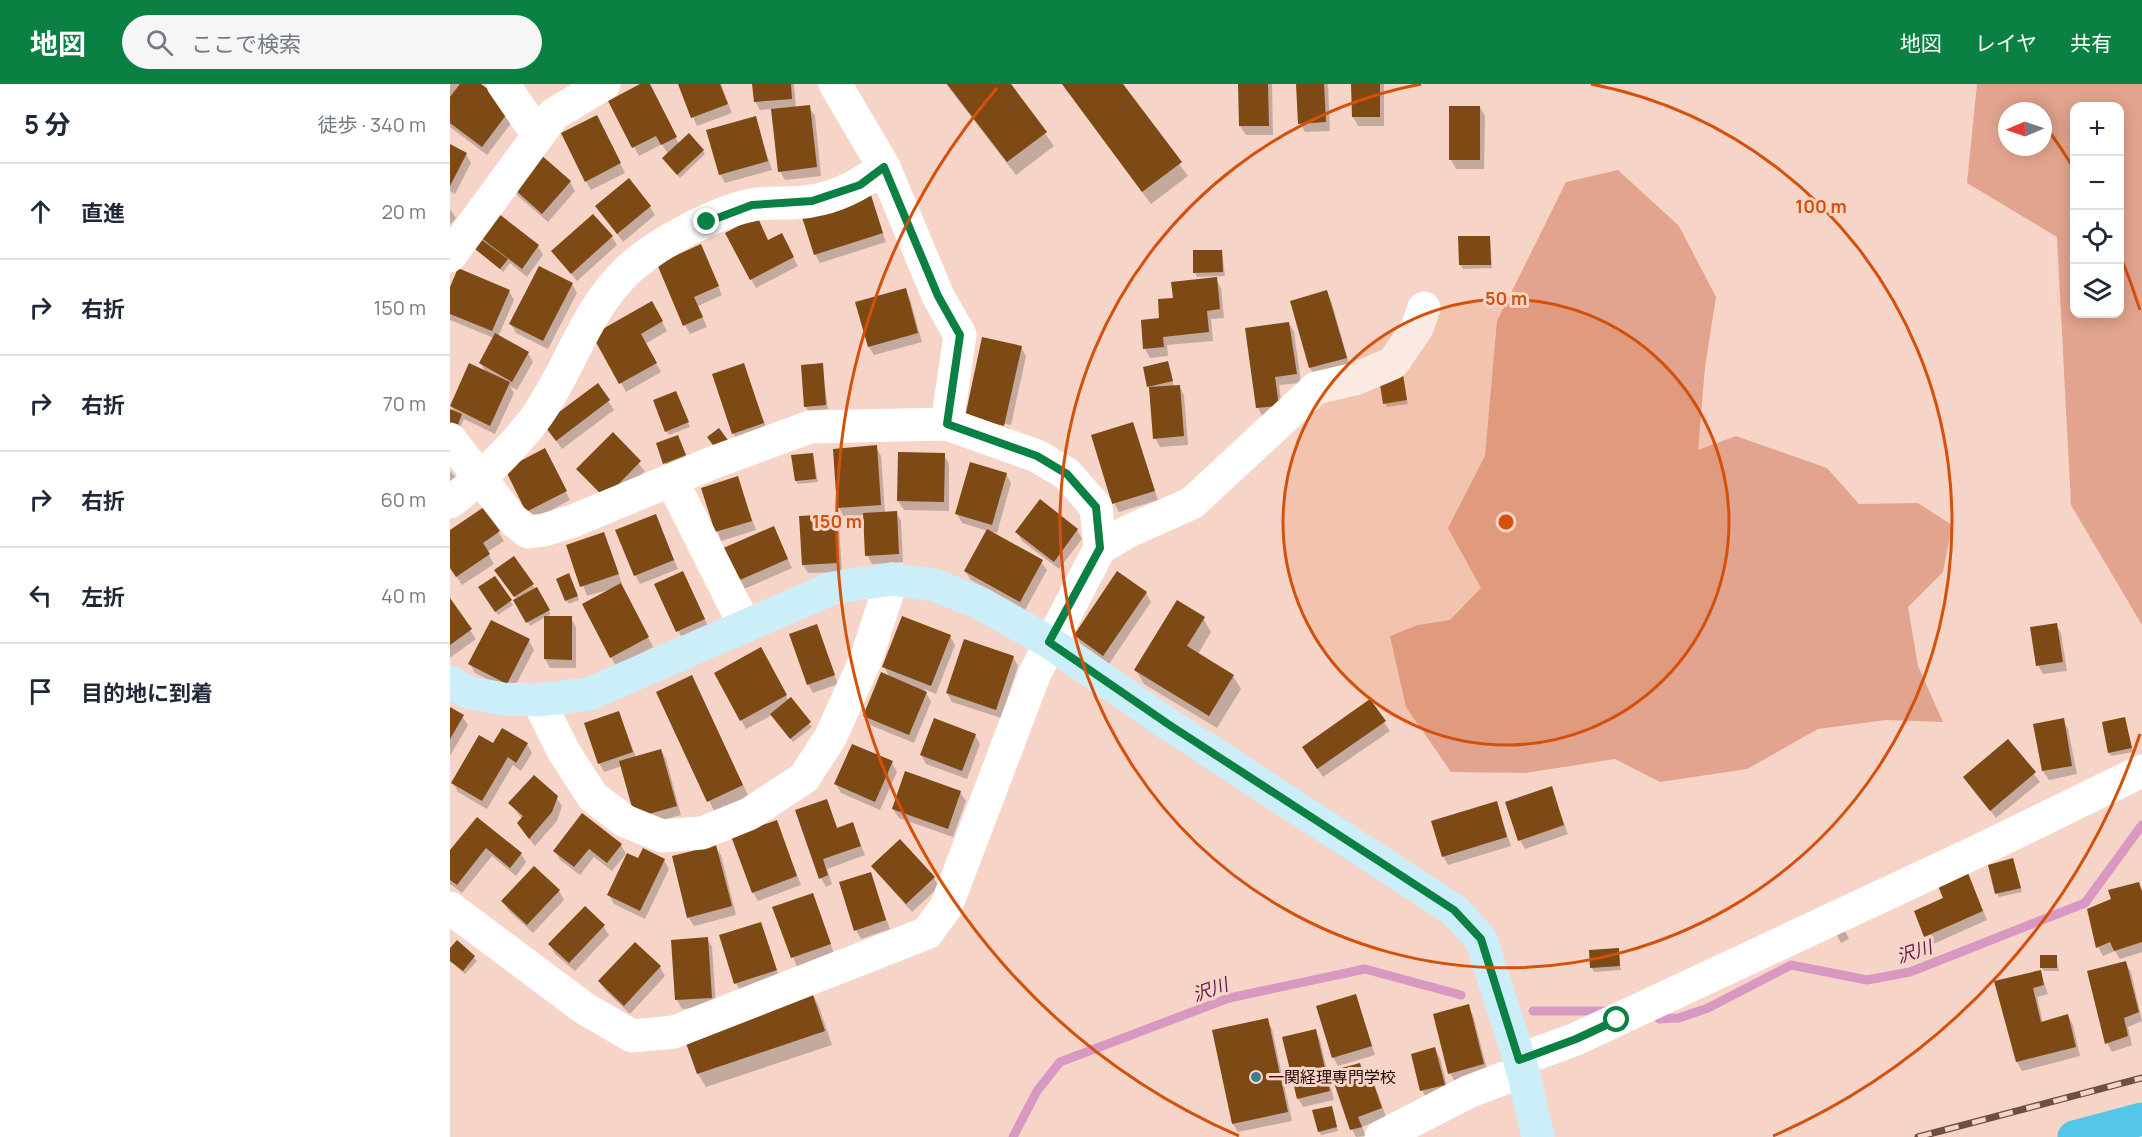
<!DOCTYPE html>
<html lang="ja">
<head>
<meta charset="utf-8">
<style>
  body { margin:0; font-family:Manrope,"Noto Sans JP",sans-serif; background:#f6f6f7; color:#1f2937 }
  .controls { position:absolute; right:18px; top:18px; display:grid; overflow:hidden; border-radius:12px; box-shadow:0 3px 15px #0003 }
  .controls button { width:54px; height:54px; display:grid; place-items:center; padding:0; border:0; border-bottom:2px solid #e0e1e3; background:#fff; color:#1f2937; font:30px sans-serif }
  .compass { position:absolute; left:1548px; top:18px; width:54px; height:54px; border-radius:50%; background:#fff; box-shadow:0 3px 15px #0003; rotate:268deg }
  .stop { position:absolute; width:18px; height:18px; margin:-14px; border:4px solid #0b8043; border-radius:50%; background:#fff }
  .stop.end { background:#0b8043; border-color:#fff; box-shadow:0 2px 6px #0008 }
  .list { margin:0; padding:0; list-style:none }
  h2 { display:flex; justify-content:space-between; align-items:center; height:78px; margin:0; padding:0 24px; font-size:26px }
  h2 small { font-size:20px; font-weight:400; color:#747a83 }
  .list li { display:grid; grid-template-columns:39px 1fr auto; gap:18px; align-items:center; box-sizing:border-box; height:96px; padding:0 24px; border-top:2px solid #e0e1e3 }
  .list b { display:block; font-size:22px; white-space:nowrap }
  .list em { font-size:20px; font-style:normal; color:#747a83 }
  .icon { flex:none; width:33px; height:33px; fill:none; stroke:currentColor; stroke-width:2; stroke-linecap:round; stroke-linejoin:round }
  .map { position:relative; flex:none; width:1692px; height:1053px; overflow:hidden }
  header { display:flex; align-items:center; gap:36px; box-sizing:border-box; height:84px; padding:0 30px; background:#0b8043; color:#fff }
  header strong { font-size:28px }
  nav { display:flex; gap:33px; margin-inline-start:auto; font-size:21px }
  .search { width:420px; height:54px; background:#f6f6f7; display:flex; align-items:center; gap:15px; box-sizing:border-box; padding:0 21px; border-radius:33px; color:#747a83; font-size:22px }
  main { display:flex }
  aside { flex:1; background:#fff }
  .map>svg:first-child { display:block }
</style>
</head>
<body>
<header>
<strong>地図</strong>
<div class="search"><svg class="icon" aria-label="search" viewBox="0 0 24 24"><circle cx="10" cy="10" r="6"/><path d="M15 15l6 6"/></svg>ここで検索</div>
<nav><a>地図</a><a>レイヤ</a><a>共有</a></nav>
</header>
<main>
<aside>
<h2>5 分<small>徒歩 · 340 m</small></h2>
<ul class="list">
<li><svg class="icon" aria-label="ahead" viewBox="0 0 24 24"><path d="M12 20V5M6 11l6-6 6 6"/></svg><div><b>直進</b></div><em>20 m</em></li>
<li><svg class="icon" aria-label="right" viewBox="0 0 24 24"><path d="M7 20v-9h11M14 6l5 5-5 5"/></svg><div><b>右折</b></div><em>150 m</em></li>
<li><svg class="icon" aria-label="right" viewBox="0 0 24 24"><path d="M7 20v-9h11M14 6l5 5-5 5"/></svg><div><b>右折</b></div><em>70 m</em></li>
<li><svg class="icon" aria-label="right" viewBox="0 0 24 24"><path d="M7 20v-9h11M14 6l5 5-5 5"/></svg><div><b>右折</b></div><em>60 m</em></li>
<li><svg class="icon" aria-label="left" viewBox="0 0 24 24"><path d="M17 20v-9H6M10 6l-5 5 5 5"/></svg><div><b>左折</b></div><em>40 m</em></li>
<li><svg class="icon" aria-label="arrive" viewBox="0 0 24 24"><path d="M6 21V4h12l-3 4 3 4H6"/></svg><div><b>目的地に到着</b></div></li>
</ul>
</aside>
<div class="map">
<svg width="1692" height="1053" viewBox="0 0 1692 1053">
  <rect width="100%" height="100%" fill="#f6d4c7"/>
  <path fill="#e2a48e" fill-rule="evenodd" d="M1527,0H1692V541L1621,421L1607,153L1517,99ZM1624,22H1670V230H1624ZM1557,27H1593V63H1557Z
    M1168,86L1229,142L1266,213L1255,283L1248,366L1286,352L1377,384L1409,420L1468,419L1502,441L1493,488L1458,523L1468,582L1493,638L1436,636L1368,645L1297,685L1210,698L1165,675L1075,689L1001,688L956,623L940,552L968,541L1000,536L1031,504L998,444L1035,372L1047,237L1116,98Z"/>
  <path fill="#0003" d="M0,0H29L66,33L37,71L0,43Z
    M194,0H198L229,60L253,67L255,70L230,94L216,78L218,70L212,60L189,72L160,17Z
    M229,0H271L282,29L247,42Z
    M304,0H344L346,24L359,23L365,32L371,92L335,96L330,87L323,25L310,26L305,17Z
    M496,0H559L604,62L566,91Z
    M612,0H671L738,92L701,120Z
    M790,0H822L823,51H796L790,42Z
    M847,0H878L880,47L855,48L850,39Z
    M903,0H934V42H908L903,33Z
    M1030,23L1035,32L1034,85H1006L1001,76Z
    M305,34L322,86L275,99L270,90Z
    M151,42L175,89L141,106L136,97Z
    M0,62L16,70L21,79L5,110L0,107Z
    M120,98L125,107L98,138L68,112L63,104Z
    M419,110L436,158L370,179L365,170Z
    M147,122L200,123L205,131L173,158Z
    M0,125L6,134L0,141Z
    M44,129L88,162L93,171L77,193L60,179L53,188L26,165L28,150Z
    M162,153L167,161L127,197L103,167Z
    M1040,153L1042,184L1013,185L1011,181Z
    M318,157L336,160L348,182L306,204L301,195Z
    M772,167L775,192L747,193L745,189Z
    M255,171L272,211L248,222L257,243L240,250L235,241Z
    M766,195L771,204L774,234L761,235L763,257L717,261L718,272L700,274L695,265L724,215Z
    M122,200L127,209L98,265L66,249L61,240Z
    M455,206L460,215L472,258L424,271L419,263Z
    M0,207H59L64,216L48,253L78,269L83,278L67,306L60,302L64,309L45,350L14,335L8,349L0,330L4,329L1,322L36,289L30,279L44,254L0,236Z
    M876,207L881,216L900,283L865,293L860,284L841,218Z
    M202,219L217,247L195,260L211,288L176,308L144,251Z
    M839,239L844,248L851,299L829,301L833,330L813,333L808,324Z
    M533,254L571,263L576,272L561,341L521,333V336L560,344L559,350L522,342L517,333Z
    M293,281L318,348L288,358L283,349Z
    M372,281L378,325L358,327L356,323Z
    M719,283L724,303L729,302L734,311L738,361L710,363L705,354L699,302Z
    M952,292L958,320L937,323L935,319Z
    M147,301L164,326L112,365L95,341Z
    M228,313L240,343L219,351L216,347Z
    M683,340L708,416L669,428L664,419Z
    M163,350L195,387L160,421L128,385Z
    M230,356L237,375L217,383L215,379Z
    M426,363L431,372L435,429L446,428L451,437L453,478L422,480L417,471L415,431L394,433L389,424L385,366Z
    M363,370L368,398L348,400L346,396Z
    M494,371L499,380V427L454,426L448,417Z
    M99,375L120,416L83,436L78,427Z
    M0,387L9,396L0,418Z
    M556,390L561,399L547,449L539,447L591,478L597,486L575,526L521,496L515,487L538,447L512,439L507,430Z
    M287,394L306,446L271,457L253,405Z
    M34,425L54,457L37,468L44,480L12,501L0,483V447Z
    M205,431L228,485L190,500L185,491Z
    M384,432L389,441L392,488L358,489L353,481Z
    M324,444L342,484L292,506L287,497Z
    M627,446L632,455L609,485L572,457L567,448Z
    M153,450L172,499L170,500L203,563L166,582L161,573L168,503L137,512L118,462Z
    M48,490L82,500L101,530L80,542L67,516Z
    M45,494L63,521L48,531L30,503Z
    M121,495L129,516L119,520L116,516Z
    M237,497L259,544L233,556L206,501Z
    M696,509L701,518L659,580L631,560L626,551Z
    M0,516L26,555L1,573H0Z
    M96,533L121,534L126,543V584H100L95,575Z
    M753,534L761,548L748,570L783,592L791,605L767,644L694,600L686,586Z
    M1606,540L1611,549L1617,587L1593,590L1588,581Z
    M366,542L388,600L363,609L358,600Z
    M500,552L505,561L486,610L474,605L481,618L464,659L420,641L415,632L440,594L434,582Z
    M79,557L84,566L62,608L25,589L20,580Z
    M311,565L339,617L362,643L343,658L322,631L296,645L266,590Z
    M563,573L568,582L551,634L502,618L497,609Z
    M241,593L300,715L266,731L208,609Z
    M920,617L940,647L873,693L859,672Z
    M0,625L12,632L18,641L0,672Z
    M169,629L186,673L211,666L216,675L231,731L191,742L172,682L154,688L149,679Z
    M1674,635L1683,668L1661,672L1659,668Z
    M1613,636L1618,645L1627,690L1599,696L1593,687Z
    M525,651L530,660L517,695L476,680L471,671Z
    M1558,657L1590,698L1546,734L1515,694Z
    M77,660L82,669L71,687L63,681L37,725L8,708L3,699L44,661Z
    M442,679L447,688L430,726L391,709L386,700Z
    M1101,703L1118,750L1075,765L1070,756Z
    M510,708L516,717L503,753L449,734L443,725Z
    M106,713L112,722L107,737L85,762L74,748L72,735L60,719Z
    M376,717L388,745L402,740L415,771L377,785L382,800L376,803L371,794Z
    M1046,719L1061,762L998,781L993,772Z
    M27,735L71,770L76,778L66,792L42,772L12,809L0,800V769Z
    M326,738L351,801L308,817L303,808Z
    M171,761L176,770L162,787L144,773L130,791L110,776L105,767Z
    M265,762L271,771L286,831L244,842L238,833Z
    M189,776H214L219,785L195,835L164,820L159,811Z
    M1563,776L1572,808L1549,813L1547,809Z
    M422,783L484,794L489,803L462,828Z
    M420,790L440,845L411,855L406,846Z
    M1520,795L1537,836L1481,861L1476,852L1495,815Z
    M1688,800L1692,806V868L1670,875L1665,867L1653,872L1648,863L1663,816Z
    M109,807L114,816L83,849L58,826L53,817Z
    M362,811L384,869L347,883L324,824Z
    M1390,838L1399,855L1391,859L1382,842Z
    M310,839L330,895L291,908L286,899Z
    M153,842L159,851L125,887L105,870L100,861Z
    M257,855L262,863L266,922L232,925L227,916L223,857Z
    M185,860L210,883L215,892L180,930L155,906L150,898Z
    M0,866L24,873L27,877L15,890L0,877Z
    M1168,866L1171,886L1144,888L1142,884Z
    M1606,872L1609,887H1594L1591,883Z
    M1676,879L1681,888L1692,937L1678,943L1682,961L1662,968L1657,959Z
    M1590,887L1598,910L1587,913L1593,939L1618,932L1623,941L1630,972L1572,987L1567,978L1546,898Z
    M360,907L368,920L382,961L256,1003L248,990L234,949Z
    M905,911L925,971L888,982L883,973Z
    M1018,922L1023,931L1038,989L1005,998L1000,989Z
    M817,936L822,945L842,1037L788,1048L783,1040Z
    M865,947L870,956L884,1016L853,1023L848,1014Z
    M985,965L990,974L999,1010L977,1015L972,1006Z
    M909,981L918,1001H923L928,1010L936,1033L912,1043L916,1052L906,1053L902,1045Z
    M883,1027L888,1047L871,1051L869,1047Z"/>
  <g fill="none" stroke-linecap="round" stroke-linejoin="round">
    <path stroke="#d998c2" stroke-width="9" d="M1083,927H1158
      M1209,935L1229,934L1258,924L1341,881L1417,896L1460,888L1635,819L1692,741
      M563,1053L587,1007L610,978L779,914L915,885L1011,911"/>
  </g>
  <path fill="#7d4914" d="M10,0H31L62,23L32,63L0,39V13Z
    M190,0H200L227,53L211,61L206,52L182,64L158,17Z
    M228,0H270L278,20L241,34Z
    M302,0H341L342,15L304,18Z
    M497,0H561L597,48L557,78Z
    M612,0H673L732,78L692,108Z
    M788,0H818L819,42H789Z
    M846,0H874L876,38L848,40Z
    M901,0H930V33H902Z
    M360,21L367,83L328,88L321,25Z
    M999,22H1030V76H999Z
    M147,31L171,79L135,98L111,49Z
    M306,32L318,77L269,91L256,46Z
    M239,49L254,66L227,91L212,74Z
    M0,60L17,69L0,102Z
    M90,70L121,97L92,130L62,103Z
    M179,94L201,122L167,150L145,122Z
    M420,108L433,149L364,171L351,130Z
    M44,126L89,161L72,185L26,150Z
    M143,130L163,152L121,190L101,167Z
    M307,132L318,156L332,149L344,173L300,196L275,149Z
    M1008,152H1040L1041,181H1009Z
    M32,156L58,175L50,185L25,165Z
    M251,160L269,202L244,213L253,233L233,242L207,180Z
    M743,166H772L773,188L743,189Z
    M89,182L123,199L93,257L59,240Z
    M8,184L60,206L42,247L0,230V203Z
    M767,193L770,225L757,227L759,248L713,253L714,263L693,265L691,236L709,234L708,215L723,214L721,198Z
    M456,204L468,249L418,263L405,218Z
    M877,206L897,274L859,284L840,217Z
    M202,217L213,237L191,250L207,279L169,300L142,251Z
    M839,238L847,290L825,293L829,322L806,324L795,244Z
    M45,249L79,268L62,298L29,279Z
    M532,253L572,262L554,342L515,333Z
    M718,277L723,297L697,303L693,283Z
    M19,279L60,298L40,342L0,322Z
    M294,279L314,339L282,350L262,290Z
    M373,279L376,321L354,323L351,281Z
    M953,290L957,316L933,320L929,294Z
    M148,299L160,316L106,357L93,340Z
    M730,301L734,352L703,355L699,303Z
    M226,307L239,338L215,348L203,316Z
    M0,325L12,330L6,346L0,344Z
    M683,338L705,407L662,420L641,351Z
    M269,344L278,356L266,365L257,353Z
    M163,348L191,377L155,414L126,385Z
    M228,351L236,371L213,380L206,359Z
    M427,361L431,421L387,424L383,365Z
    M95,364L117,407L76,428L55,385Z
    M448,368L495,369L494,418L447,417Z
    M363,369L366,395L345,397L341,371Z
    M520,378L557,389L542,441L505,430Z
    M288,392L302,437L265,448L251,404Z
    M590,415L628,445L604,478L565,448Z
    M34,423L50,447L33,459L40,470L6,493L0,484V446Z
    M447,427L449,470L415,472L413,429Z
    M206,430L224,476L184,492L165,446Z
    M385,430L388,479L352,481L349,432Z
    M324,442L338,475L285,498L271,465Z
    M537,445L593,476L570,518L514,487Z
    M154,448L169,490L130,503L116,461Z
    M64,472L84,500L64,513L44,486Z
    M233,487L255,535L226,548L204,500Z
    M667,487L697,508L653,572L624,551Z
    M119,489L128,512L115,517L106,495Z
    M45,492L62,516L45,528L28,503Z
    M171,499L199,553L160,574L132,520Z
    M87,503L100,526L76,539L63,516Z
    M0,514L22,545L0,561Z
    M727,516L755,533L737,562L784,591L759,632L684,586Z
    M94,532H122V576L94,575Z
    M452,532L501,551L481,602L432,583Z
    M41,536L80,555L57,600L18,580Z
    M1607,539L1613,578L1586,582L1580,543Z
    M367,540L385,591L357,601L339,550Z
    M514,555L564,572L546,626L496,609Z
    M311,563L337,611L290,637L264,589Z
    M431,588L477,608L459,651L413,632Z
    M242,591L293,701L257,718L206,608Z
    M341,613L361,638L340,655L320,630Z
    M920,615L936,637L867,685L852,663Z
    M0,623L14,631L0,655Z
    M169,627L183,668L148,680L134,639Z
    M1675,633L1682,664L1658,669L1652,638Z
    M484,634L526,650L512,687L470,671Z
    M1614,634L1622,682L1592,687L1583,640Z
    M52,644L78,659L66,679L58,673L32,717L1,699L29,651L43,659Z
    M1558,655L1586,688L1540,727L1513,693Z
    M402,660L443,677L425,718L384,700Z
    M211,665L227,722L185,734L169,677Z
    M455,687L511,707L498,745L442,725Z
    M84,691L108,712L102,728L79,755L67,739L73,732L58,719Z
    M1102,702L1114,741L1068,757L1055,718Z
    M377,715L387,744L403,738L411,762L373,775L378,791L369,795L345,726Z
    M1047,717L1057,753L992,773L981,737Z
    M132,729L172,760L157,779L139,765L124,783L103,767Z
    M27,733L72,769L60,784L36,764L7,801L0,796V766Z
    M327,736L347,792L302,809L281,752Z
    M450,755L485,793L456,820L421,782Z
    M266,761L282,822L237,834L222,772Z
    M193,764L215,775L190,827L157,811L177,769L188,774Z
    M1563,774L1571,804L1545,810L1538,781Z
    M84,782L110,806L77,841L51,817Z
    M1516,784L1533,827L1474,853L1464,827L1493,814L1486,797Z
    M421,788L436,836L404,847L389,798Z
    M1689,798L1692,808V858L1664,867L1660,858L1646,864L1637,825L1661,815L1658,806Z
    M363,809L381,860L341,874L322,823Z
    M135,822L155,841L119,879L98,860Z
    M311,838L327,886L284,900L269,851Z
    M258,853L262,914L225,916L221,856Z
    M7,856L25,872L13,887L0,877V864Z
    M185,858L211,882L174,922L148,897Z
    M1169,864L1170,882L1140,884L1139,866Z
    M1590,871H1607V884H1590Z
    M1676,877L1689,928L1674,934L1678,952L1655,960L1637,887Z
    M1591,886L1594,901L1583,904L1591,938L1618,930L1626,963L1566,978L1544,897Z
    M361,905L375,947L247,990L232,948Z
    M906,910L922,962L882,974L866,922Z
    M1019,920L1034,980L998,990L983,930Z
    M818,934L838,1028L782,1040L762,946Z
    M866,945L880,1007L847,1015L832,953Z
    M985,963L995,1001L970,1007L961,970Z
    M910,979L916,1000H924L932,1024L908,1033L912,1043L900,1046L880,987Z
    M882,1022L887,1043L868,1048L862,1026Z"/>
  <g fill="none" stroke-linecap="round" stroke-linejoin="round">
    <path stroke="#fff" stroke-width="33" d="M53,0L88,51
      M385,0L434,83L488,212L510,251L497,340
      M0,172L104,30L154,0
      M0,355L62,435L78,448L94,446L123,437L267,377L360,343L497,340L587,372L617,390L646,423L650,464L585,589L496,823L477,849L224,948L182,952L134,924L0,824
      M222,397L295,542
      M0,418C31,395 60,367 84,336C119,289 134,227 178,186C207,159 264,129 302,121C321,117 342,121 361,117C389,113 413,99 434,83
      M650,464L677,448L742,419L866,304L905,295L943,279L967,244L974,224
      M88,616L114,668L143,713L175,737L212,752L252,749L299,730L354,694L380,654L416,575L442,495
      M1069,976L1126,955L1526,768L1692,687
      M931,1053L1018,1008L1073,987"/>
    <path stroke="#cceef8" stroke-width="33" d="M0,598L17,608L52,615L88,616L139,610L383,504L442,495L484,501L530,519L599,558L718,640L1004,826L1031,855L1073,987L1088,1053"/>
    <path stroke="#54c7e8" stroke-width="33" d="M1624,1053L1692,1035"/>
    <g stroke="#6e4f47" stroke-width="7">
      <path id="rail" d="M1468,1053L1692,994"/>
    </g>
    <use href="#rail" stroke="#f6d4c7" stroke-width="4.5" stroke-dasharray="14" stroke-linecap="butt"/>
  </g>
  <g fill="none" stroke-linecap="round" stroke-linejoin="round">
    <path stroke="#0b8043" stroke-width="8" d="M257,138L302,121L362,117L410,101L434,83L488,212L510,251L497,340L587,372L617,390L646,423L650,464L599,558L718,640L1004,826L1031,855L1069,976L1126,955L1167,936"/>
  </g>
  <circle cx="1056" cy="438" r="223" fill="#d4510b" fill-opacity=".12"/>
  <g fill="none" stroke="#d4510b" stroke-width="3">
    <circle cx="1056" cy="438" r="223"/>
    <path d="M1141 0A446 446 0 1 1 971 0"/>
    <path d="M1690 650A669 669 0 0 1 1323 1052M789 1052A669 669 0 0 1 547 4M1594 40A669 669 0 0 1 1623 83M1670 171A669 669 0 0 1 1690 226"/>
  </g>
  <circle fill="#3c7c8f" stroke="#f6d4c7" stroke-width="2" cx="806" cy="993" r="6"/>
  <g text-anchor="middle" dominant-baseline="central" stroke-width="6" stroke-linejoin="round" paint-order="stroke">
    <g font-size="16" fill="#240701" stroke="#f6d4c7" text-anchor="start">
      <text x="818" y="993">一関経理専門学校</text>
    </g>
    <g font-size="18" font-style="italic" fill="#641850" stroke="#f6d4c7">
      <text transform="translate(1464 867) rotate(-18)">沢川</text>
      <text transform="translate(760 905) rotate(-19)">沢川</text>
    </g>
  </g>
  <circle cx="1056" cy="438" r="9" fill="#d4510b" stroke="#f6d4c7" stroke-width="3"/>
  <g font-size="18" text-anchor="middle" font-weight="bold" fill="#d4510b" stroke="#f6d4c7" stroke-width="6" stroke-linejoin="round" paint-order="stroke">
    <text x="1371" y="129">100 m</text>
    <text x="1056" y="221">50 m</text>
    <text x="387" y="444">150 m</text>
  </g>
</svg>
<div class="controls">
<button>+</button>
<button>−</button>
<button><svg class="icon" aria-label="locate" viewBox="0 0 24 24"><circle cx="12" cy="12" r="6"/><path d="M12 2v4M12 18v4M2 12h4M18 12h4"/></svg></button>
<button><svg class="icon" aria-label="layers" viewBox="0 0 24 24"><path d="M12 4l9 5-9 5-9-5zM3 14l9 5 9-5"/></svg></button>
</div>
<svg class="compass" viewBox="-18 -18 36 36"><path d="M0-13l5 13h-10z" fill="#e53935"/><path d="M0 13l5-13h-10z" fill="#747a83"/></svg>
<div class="stop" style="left:1167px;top:936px"></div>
<div class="stop end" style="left:257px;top:138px"></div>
</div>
</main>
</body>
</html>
